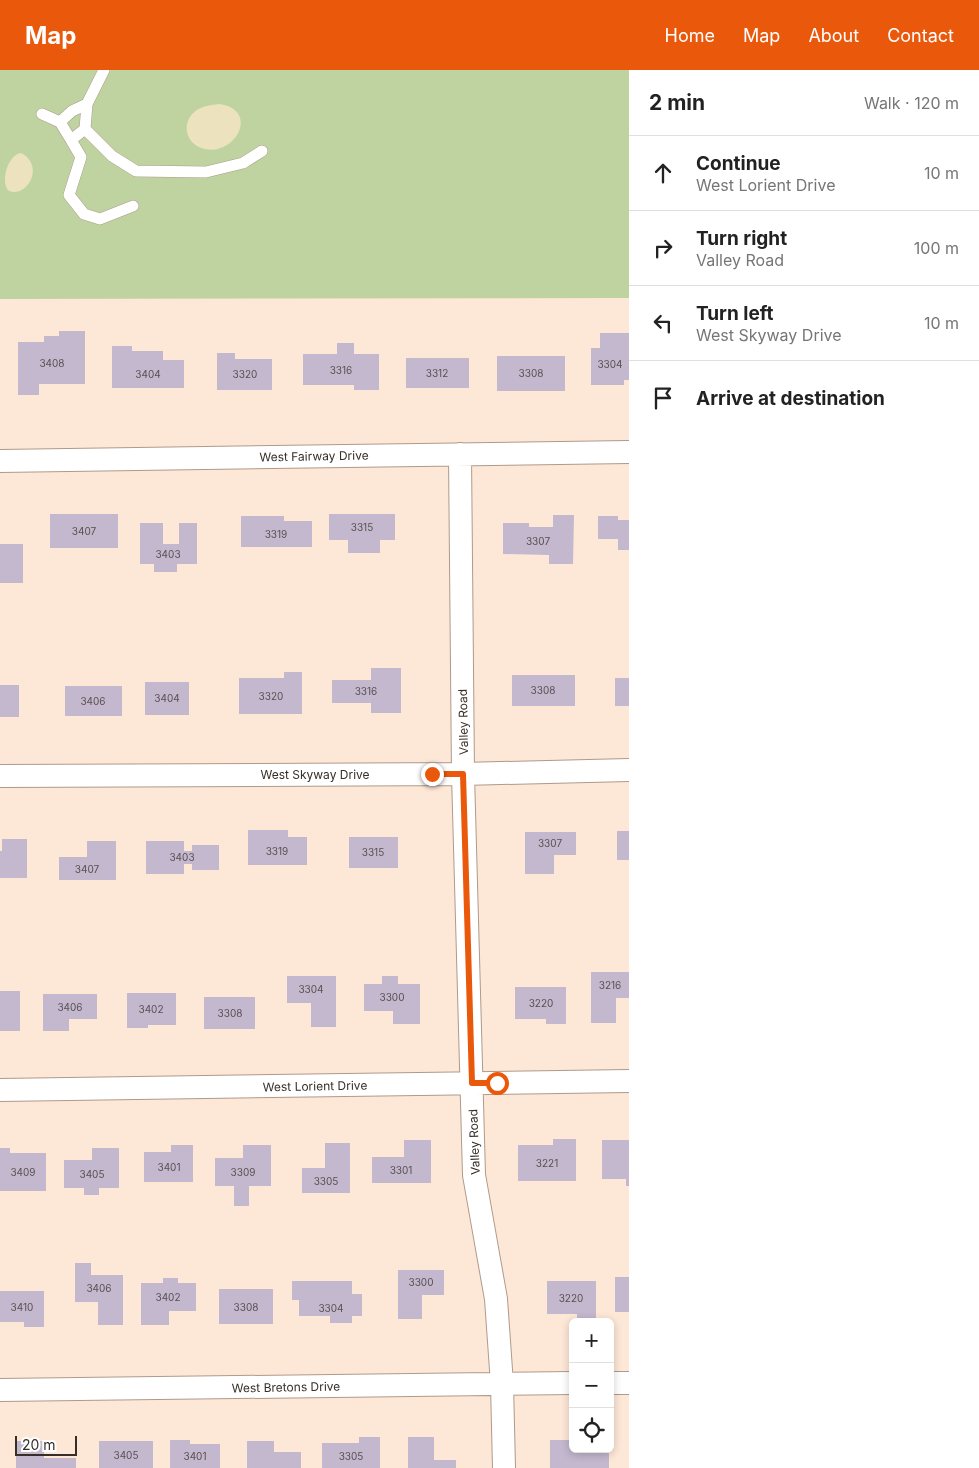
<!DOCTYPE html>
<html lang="en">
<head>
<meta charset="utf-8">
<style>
  body { margin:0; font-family:Inter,sans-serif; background:#f2f2f2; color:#222 }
  .controls { position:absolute; right:15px; bottom:15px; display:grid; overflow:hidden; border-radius:8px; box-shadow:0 2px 8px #0003 }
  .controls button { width:45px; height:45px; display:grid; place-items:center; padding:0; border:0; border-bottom:1px solid #e0e0e0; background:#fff; color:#222; font:25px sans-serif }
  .scale { position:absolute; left:15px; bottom:12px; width:62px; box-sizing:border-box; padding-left:5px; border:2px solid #362e27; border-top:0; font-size:14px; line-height:18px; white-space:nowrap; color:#362e27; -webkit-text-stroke:4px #fff; paint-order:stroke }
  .stop { position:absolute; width:15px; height:15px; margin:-11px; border:4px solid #ea580c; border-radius:50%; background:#fff }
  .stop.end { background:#ea580c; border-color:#fff; box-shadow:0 1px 5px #0008 }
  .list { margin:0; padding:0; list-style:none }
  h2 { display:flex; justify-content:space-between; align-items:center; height:65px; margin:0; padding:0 20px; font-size:21px }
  h2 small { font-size:16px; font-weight:400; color:#767676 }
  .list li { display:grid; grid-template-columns:32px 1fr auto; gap:15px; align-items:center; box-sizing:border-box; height:75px; padding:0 20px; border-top:1px solid #e0e0e0 }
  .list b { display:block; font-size:19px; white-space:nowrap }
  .list p { margin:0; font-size:16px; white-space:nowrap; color:#767676 }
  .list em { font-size:16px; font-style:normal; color:#767676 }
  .icon { flex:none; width:28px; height:28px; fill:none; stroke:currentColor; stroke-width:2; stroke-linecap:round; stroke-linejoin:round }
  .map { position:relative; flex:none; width:629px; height:1398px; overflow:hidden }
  header { display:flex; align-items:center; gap:30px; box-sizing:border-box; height:70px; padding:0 25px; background:#ea580c; color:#fff }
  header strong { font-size:24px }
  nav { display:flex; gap:28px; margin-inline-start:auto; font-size:18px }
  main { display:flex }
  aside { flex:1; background:#fff }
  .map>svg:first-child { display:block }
</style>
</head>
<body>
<header>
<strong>Map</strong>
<nav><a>Home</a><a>Map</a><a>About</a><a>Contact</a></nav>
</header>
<main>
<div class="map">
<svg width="629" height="1398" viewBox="0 0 629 1398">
  <rect width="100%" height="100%" fill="#fde7d7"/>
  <path fill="#bfd3a1" d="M0,0H629V228L0,229Z"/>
  <path fill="#ece2bd" d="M219,34C263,40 232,92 199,77C184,70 182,50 197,40C203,36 211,35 219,34Z
    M21,83C45,95 28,128 9,121C0,114 7,85 21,83Z"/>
  <path fill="#c3b8ce" d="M59,261H85V314H39V325H18V272H44V266H59Z
    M600,263H629V310H624V315H591V278H600Z
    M337,273H354V284H379V320H354V315H303V284H337Z
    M112,276H132V281H163V290H184V318H112Z
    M217,283H235V289H272V320H217Z
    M497,286H565V321H497Z
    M406,288H469V318H406Z
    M50,444H118V478H50Z
    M329,444H395V470H380V483H348V470H329Z
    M553,445H574L573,494H549V485L503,484V453H529V457H553Z
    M241,446H284V451H312V477H241Z
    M598,446H618V450H629V480H618V469H598Z
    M140,453H163V474H179V453H197V494H177V502H154V494H140Z
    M0,474H23V513H0Z
    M371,598H401V643H371V633H332V610H371Z
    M284,602H302V644H239V608H284Z
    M512,605H575V636H512Z
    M615,608H629V636H615Z
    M145,612H189V645H145Z
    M0,615H19V647H0Z
    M65,616H122V646H65Z
    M248,760H288V767H307V795H248Z
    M617,761H629V790H617Z
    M525,762H576V785H554V804H525Z
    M349,767H398V798H349Z
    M2,769H27V808H0V781H2Z
    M87,771H116V810H59V787H87Z
    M146,771H184V781H192V775H219V800H192V794H184V804H146Z
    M591,902H629V928H616V953H591Z
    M287,906H336V957H311V933H287Z
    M382,906H398V914H420V954H393V941H364V914H382Z
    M515,917H566V954H546V949H515Z
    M0,921H20V961H0Z
    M127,923H176V955H148V958H127Z
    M43,924H97V949H69V961H43Z
    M204,927H255V959H204Z
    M553,1069H576V1111H518V1075H553Z
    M404,1070H431V1113H372V1087H404Z
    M602,1070H629V1116H626V1109H602Z
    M325,1073H350V1123H302V1098H325Z
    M171,1075H193V1112H144V1082H171Z
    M243,1075H271V1116H249V1136H234V1116H215V1088H243Z
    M0,1078H10V1083H46V1121H0Z
    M92,1078H119V1118H99V1125H84V1118H64V1090H92Z
    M75,1193H91V1205H123V1255H98V1232H75Z
    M398,1200H444V1225H422V1249H398Z
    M615,1207H629V1242H615Z
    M163,1208H178V1213H196V1241H169V1255H141V1213H163Z
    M292,1211H352V1224H362V1246H352V1253H330V1246H299V1230H292Z
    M547,1211H596V1248H577V1244H547Z
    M219,1219H273V1254H219Z
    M0,1221H44V1257H24V1252H0Z
    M359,1367H380V1398H322V1373H359Z
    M408,1367H434V1390H456V1398H408Z
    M170,1370H190V1374H220V1398H170Z
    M550,1370H573V1379H609V1398H550Z
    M16,1371H44V1388H76V1398H16Z
    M99,1371H153V1398H99Z
    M247,1371H274V1382H301V1398H247Z"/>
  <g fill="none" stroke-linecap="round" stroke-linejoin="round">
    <g stroke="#af9a8b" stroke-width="12">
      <path id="lane" d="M104,0L87,34L85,59L71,70L81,87L69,125L84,144L100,149L133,136
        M42,44L60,52L71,70
        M60,52L72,41L87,34
        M85,59L112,86L136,101L206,102L243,93L262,81"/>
    </g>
    <g stroke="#af9a8b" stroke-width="24">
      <path id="street" d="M460,384L463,704L474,1105L496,1229L502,1314L504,1398
        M0,391L629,382
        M0,706L463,704L629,700
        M0,1020L629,1011
        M610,1313H629
        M0,1320L573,1313"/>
    </g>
    <use href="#lane" stroke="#fff" stroke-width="11"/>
    <use href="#street" stroke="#fff" stroke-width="22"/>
  </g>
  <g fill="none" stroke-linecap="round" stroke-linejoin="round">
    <path stroke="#ea580c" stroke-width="6" d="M432,704H463L472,1013H497"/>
  </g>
  <g text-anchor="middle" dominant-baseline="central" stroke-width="4" stroke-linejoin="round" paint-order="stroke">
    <g font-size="10" fill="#595051">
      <text x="52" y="293">3408</text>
      <text x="610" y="294">3304</text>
      <text x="341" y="300">3316</text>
      <text x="437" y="303">3312</text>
      <text x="531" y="303">3308</text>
      <text x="148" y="304">3404</text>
      <text x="245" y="304">3320</text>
      <text x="362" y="457">3315</text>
      <text x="84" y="461">3407</text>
      <text x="276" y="464">3319</text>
      <text x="538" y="471">3307</text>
      <text x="168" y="484">3403</text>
      <text x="543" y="620">3308</text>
      <text x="366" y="621">3316</text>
      <text x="271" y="626">3320</text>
      <text x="167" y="628">3404</text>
      <text x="93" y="631">3406</text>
      <text x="550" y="773">3307</text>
      <text x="277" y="781">3319</text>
      <text x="373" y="782">3315</text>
      <text x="182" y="787">3403</text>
      <text x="87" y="799">3407</text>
      <text x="610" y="915">3216</text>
      <text x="311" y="919">3304</text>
      <text x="392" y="927">3300</text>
      <text x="541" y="933">3220</text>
      <text x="70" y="937">3406</text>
      <text x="151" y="939">3402</text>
      <text x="230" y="943">3308</text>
      <text x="547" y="1093">3221</text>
      <text x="169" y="1097">3401</text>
      <text x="401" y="1100">3301</text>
      <text x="23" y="1102">3409</text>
      <text x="243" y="1102">3309</text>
      <text x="92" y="1104">3405</text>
      <text x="326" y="1111">3305</text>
      <text x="421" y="1212">3300</text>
      <text x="99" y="1218">3406</text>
      <text x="168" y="1227">3402</text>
      <text x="571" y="1228">3220</text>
      <text x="22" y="1237">3410</text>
      <text x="246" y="1237">3308</text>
      <text x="331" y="1238">3304</text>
      <text x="126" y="1385">3405</text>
      <text x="195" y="1386">3401</text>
      <text x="351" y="1386">3305</text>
    </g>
    <g font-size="12" fill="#362e27" stroke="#fff">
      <text transform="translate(314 386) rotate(-1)">West Fairway Drive</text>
      <text transform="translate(463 652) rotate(-91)">Valley Road</text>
      <text x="315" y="704">West Skyway Drive</text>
      <text transform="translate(315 1016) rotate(-1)">West Lorient Drive</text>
      <text transform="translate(474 1072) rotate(-92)">Valley Road</text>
      <text transform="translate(286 1317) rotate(-1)">West Bretons Drive</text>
    </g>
  </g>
</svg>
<div class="controls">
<button>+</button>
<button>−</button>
<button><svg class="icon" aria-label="locate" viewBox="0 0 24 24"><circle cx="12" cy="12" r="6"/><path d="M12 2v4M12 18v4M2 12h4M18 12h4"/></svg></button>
</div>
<div class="scale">20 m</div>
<div class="stop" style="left:497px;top:1013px"></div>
<div class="stop end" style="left:432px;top:704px"></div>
</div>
<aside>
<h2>2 min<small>Walk · 120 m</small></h2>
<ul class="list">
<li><svg class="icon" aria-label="ahead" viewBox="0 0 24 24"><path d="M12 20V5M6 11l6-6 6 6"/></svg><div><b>Continue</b><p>West Lorient Drive</p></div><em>10 m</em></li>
<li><svg class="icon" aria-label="right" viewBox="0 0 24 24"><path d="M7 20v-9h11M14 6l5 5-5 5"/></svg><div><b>Turn right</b><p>Valley Road</p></div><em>100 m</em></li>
<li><svg class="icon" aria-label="left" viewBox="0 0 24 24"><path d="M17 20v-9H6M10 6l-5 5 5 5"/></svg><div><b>Turn left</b><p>West Skyway Drive</p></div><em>10 m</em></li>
<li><svg class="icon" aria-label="arrive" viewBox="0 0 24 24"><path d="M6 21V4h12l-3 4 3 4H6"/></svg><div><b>Arrive at destination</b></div></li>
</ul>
</aside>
</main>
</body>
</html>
